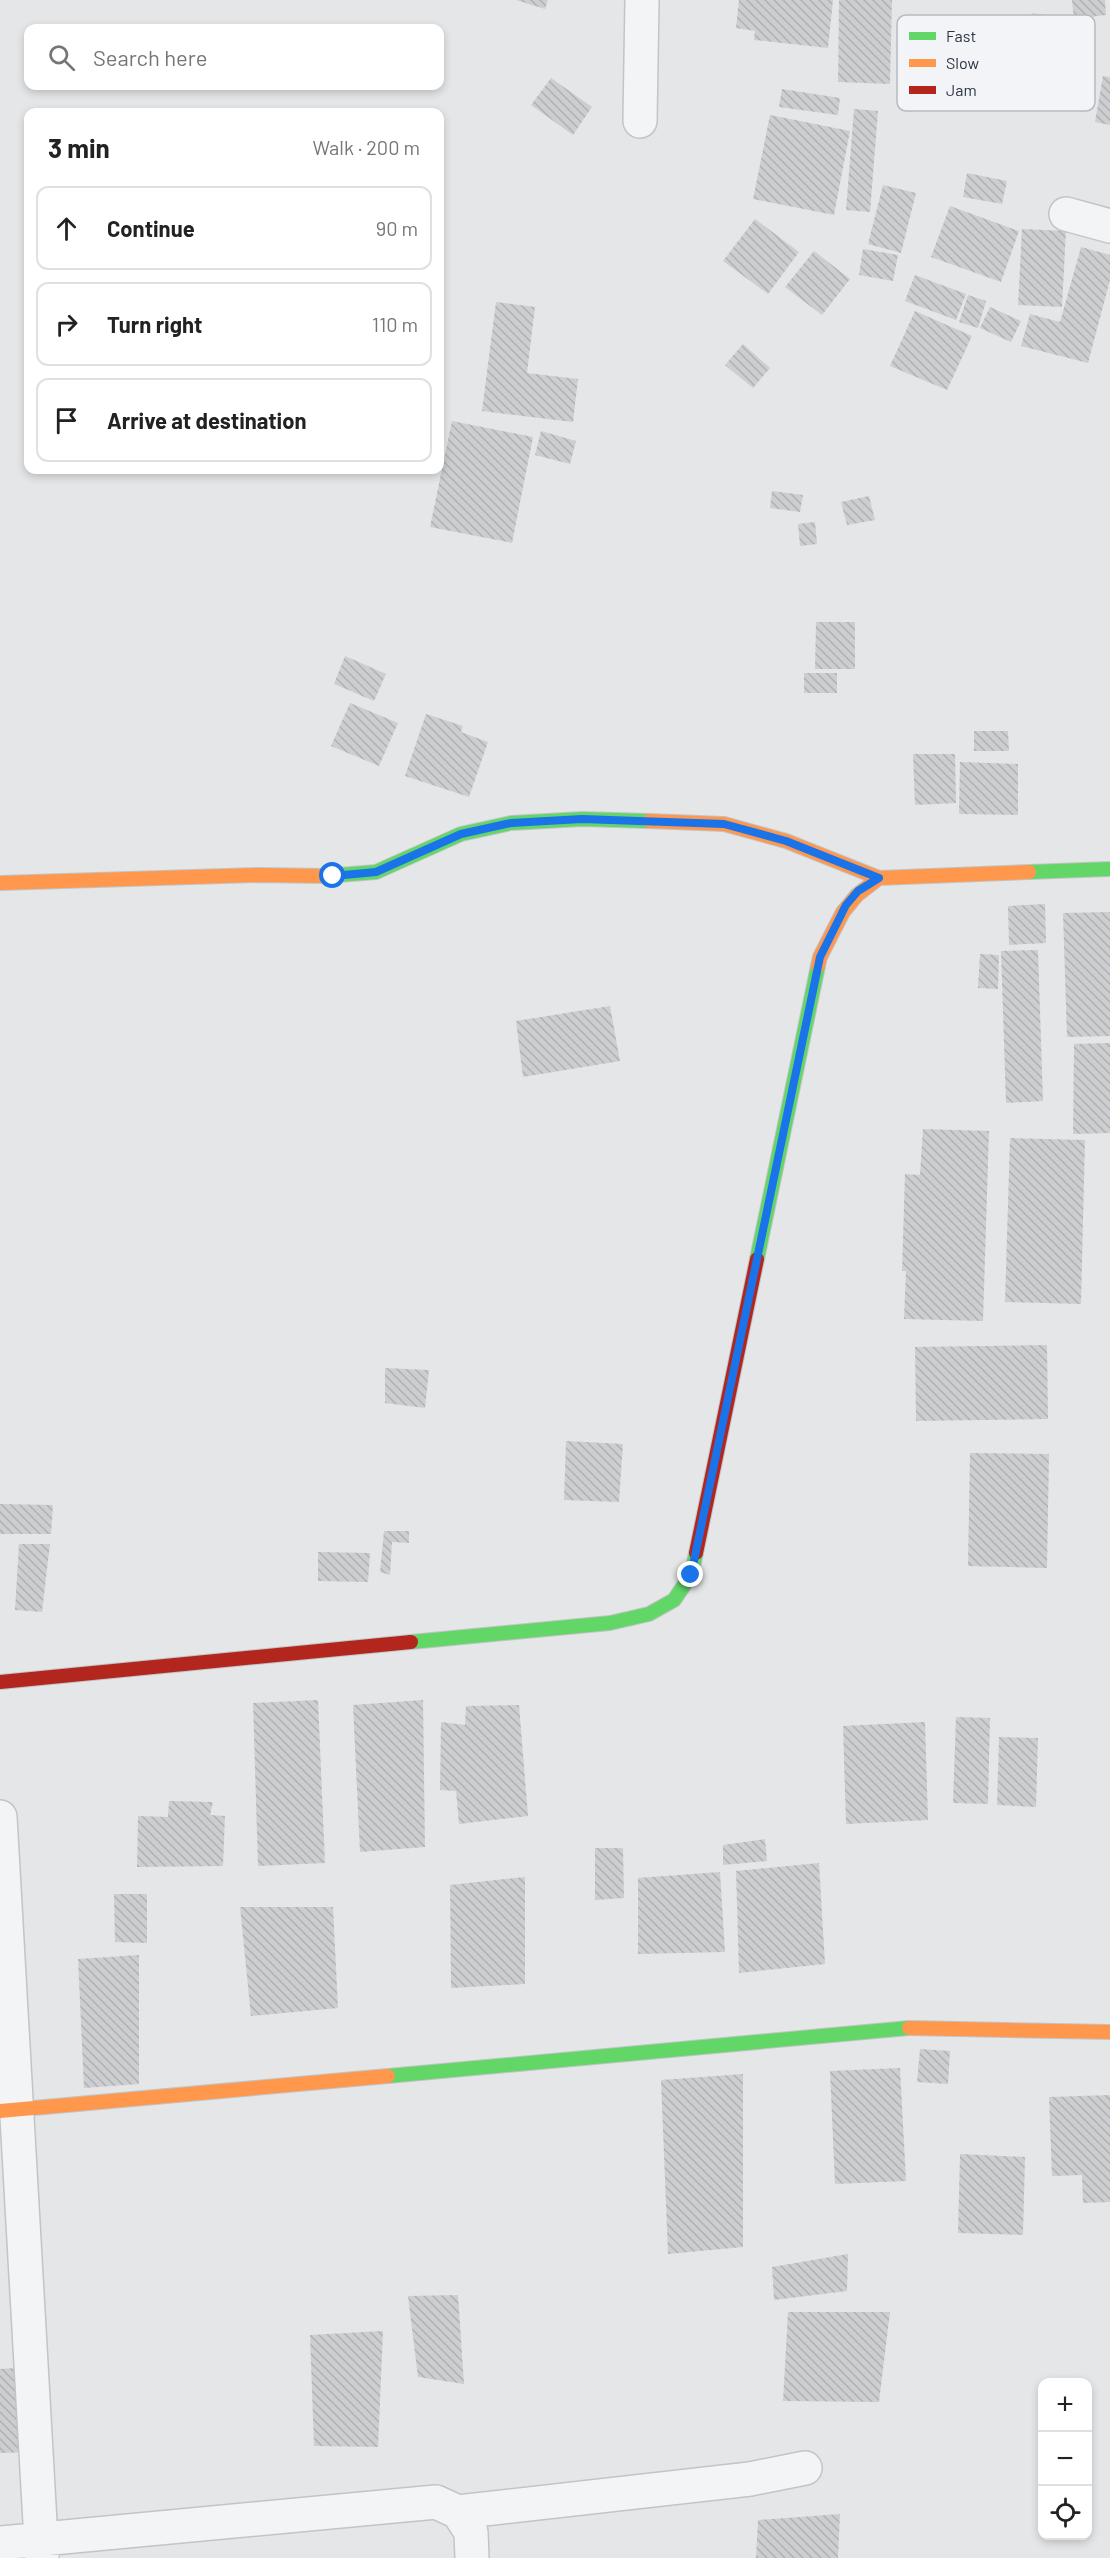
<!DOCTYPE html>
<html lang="en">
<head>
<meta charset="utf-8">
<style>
  body { margin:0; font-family:Barlow,sans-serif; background:#f6f6f6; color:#222 }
  .controls { position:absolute; right:18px; bottom:18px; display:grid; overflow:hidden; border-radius:12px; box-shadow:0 3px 9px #0003 }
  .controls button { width:54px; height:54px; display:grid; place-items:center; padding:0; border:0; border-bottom:2px solid #e0e0e0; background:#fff; color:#222; font:30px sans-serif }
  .stop { position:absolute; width:18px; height:18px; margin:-14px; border:4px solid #1a73e8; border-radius:50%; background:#fff }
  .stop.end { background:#1a73e8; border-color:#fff; box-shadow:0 2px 6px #0008 }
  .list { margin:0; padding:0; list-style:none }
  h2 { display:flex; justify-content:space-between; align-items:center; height:78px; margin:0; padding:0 24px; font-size:26px }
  h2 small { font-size:20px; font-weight:400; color:#767676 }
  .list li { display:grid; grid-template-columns:39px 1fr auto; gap:18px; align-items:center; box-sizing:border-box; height:84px; margin:0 12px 12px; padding:0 12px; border:2px solid #e0e0e0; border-radius:12px }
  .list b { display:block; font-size:22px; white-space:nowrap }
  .list em { font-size:20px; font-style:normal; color:#767676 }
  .icon { flex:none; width:33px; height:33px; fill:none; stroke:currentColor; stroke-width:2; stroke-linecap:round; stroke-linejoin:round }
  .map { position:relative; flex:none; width:1110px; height:2558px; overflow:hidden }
  .search { position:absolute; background:#fff; box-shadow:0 3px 9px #0003; left:24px; top:24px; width:420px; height:66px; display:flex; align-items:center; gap:15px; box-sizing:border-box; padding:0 21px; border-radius:12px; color:#767676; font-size:22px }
  .panel { position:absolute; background:#fff; box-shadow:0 3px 9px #0003; left:24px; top:108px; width:420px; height:366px; border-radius:12px }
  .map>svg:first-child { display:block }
</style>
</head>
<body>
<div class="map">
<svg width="1110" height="2558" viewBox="0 0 1110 2558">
  <defs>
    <pattern id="building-back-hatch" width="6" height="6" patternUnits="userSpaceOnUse" patternTransform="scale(1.5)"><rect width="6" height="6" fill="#ccced0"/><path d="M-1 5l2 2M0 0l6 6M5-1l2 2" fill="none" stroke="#afb1b4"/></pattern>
  </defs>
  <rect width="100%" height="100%" fill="#e4e6e8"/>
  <path fill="url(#building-back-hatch)" d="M516,0H548L545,9Z
    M739,0H833L828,48L754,40L755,31L736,28Z
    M839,0H892L890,84L838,82Z
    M1072,0H1105L1106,15L1074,19Z
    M1032,13L1082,21L1074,70L1023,61Z
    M1103,76L1110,77V125L1095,122Z
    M551,78L592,107L573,135L531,105Z
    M782,89L840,98L838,115L779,107Z
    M854,109L878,111L870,212L846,210Z
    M770,115L850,131L834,215L753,199Z
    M967,173L1007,181L1002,204L963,197Z
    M883,185L916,193L901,253L868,244Z
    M950,206L1019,231L1001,282L931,257Z
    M755,219L799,252L768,294L723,261Z
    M1022,229L1066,231L1062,307L1018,305Z
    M1081,247L1110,255V280L1088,363L1021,346L1030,314L1060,322Z
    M863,249L898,255L893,281L859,275Z
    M814,251L850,279L822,315L785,287Z
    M915,275L966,294L956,320L905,301Z
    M968,295L986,301L978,328L959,322Z
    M496,302L535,307L527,373L578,379L573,422L482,411Z
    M990,307L1021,321L1011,342L980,328Z
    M915,311L972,336L947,390L890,366Z
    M743,344L770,368L753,388L725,365Z
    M452,421L533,437L512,543L430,527Z
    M541,431L576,441L570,464L535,455Z
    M772,491L803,495L800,512L770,508Z
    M869,496L875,520L847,525L841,502Z
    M815,522L817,544L800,546L798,524Z
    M816,622H855V669H815Z
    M345,656L386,674L374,701L334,684Z
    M804,673H837V693H804Z
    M350,703L398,723L379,766L331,746Z
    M426,714L463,726L461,732L488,742L469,797L405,776Z
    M974,731H1008L1009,751H974Z
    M913,754H955L956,803L915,805Z
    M960,762L1018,764V815L959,814Z
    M1045,904L1046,943L1009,945L1008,906Z
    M1110,912V1036L1067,1037L1063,913Z
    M1038,950L1043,1101L1006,1103L1001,951Z
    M980,954L999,955L998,989L978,988Z
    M610,1006L620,1061L523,1077L516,1021Z
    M1110,1043V1133L1073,1134L1074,1044Z
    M923,1129L989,1131L983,1321L904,1319L906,1271H902L905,1174L920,1175Z
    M1010,1138L1085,1140L1081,1304L1005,1302Z
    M1047,1345L1048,1419L916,1421L915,1347Z
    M385,1368L429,1370L425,1408L385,1403Z
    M566,1441L623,1444L619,1502L564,1500Z
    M970,1453L1049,1454L1047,1568L968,1566Z
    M0,1504L53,1505L51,1534H0Z
    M384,1531H409V1543L392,1542L390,1575L380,1572Z
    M19,1544H50L42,1612L15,1610Z
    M318,1552L370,1553L368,1582L318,1581Z
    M318,1700L325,1863L258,1866L253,1703Z
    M423,1700L425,1847L360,1852L353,1705Z
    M519,1705L528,1816L459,1824L456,1791L440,1790L441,1722L465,1725L466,1706Z
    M956,1717L990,1718L988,1804L953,1803Z
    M925,1722L928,1820L846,1824L843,1726Z
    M999,1737L1038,1738L1036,1807L997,1805Z
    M169,1801L213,1802L210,1815L225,1816L223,1866L137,1867L138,1816L168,1817Z
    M765,1839L767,1861L723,1865V1845Z
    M595,1848H623L624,1898L595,1900Z
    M819,1863L825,1964L739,1973L736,1871Z
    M720,1872L725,1952L638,1954V1878Z
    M525,1877V1984L451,1988L450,1885Z
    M114,1894H147V1943L115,1942Z
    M240,1907H333L338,2008L251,2016Z
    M139,1955V2084L84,2088L78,1959Z
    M920,2049L950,2051L948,2084L917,2082Z
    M900,2068L906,2181L835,2184L830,2071Z
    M743,2074V2247L668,2254L661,2080Z
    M1110,2095V2202L1083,2203L1082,2175L1052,2176L1049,2097Z
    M960,2154L1025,2157L1023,2235L958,2233Z
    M848,2254L847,2291L774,2300L772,2267Z
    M458,2295L464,2384L418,2377L408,2296Z
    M788,2312H890L879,2402L783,2401Z
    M383,2331L378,2447L314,2446L310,2335Z
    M30,2367L35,2452L0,2453V2369Z
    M840,2514L838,2558H756L758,2520Z"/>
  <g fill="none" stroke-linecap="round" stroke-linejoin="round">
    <g stroke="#c2c4c6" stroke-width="36">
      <path id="street" d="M640,121L642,0
        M1066,214L1110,226
        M0,1817L42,2558
        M458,2512L471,2532L472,2558
        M0,2543L436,2502L458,2512L750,2479L805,2468"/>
    </g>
    <g stroke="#c2c4c6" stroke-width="16">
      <path id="fast" d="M1029,872L1110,869
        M326,876L376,872L461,834L511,823L582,819L649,821
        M757,1259L818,966
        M411,1642L610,1623L649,1614L674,1600L691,1575L696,1553
        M388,2076L909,2028"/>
    </g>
    <g stroke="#c2c4c6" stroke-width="16">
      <path id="slow" d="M649,821L724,824L786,841L879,878
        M0,883L258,875L326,876
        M818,966L820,957L843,912L857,895L879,878L1029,872
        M909,2028L1110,2032
        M0,2111L388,2076"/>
    </g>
    <g stroke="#c2c4c6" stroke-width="16">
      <path id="jam" d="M696,1553L757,1259
        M0,1682L411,1642"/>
    </g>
    <use href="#street" stroke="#f3f4f5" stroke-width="33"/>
    <use href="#fast" stroke="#63d668" stroke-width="14"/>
    <use href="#slow" stroke="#ff974d" stroke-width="14"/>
    <use href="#jam" stroke="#b3261e" stroke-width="14"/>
  </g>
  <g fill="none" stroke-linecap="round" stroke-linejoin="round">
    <path stroke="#1a73e8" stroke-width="8" d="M333,876L376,872L461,834L511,823L582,819L724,824L786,841L879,878L858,891L846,905L820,957L691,1575"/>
  </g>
  <rect x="897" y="15" width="198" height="96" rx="9" fill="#f2f4f7" stroke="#b6bac0" stroke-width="1.5"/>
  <rect x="909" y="32" width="27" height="8" fill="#63d668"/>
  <rect x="909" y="59" width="27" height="8" fill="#ff974d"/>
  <rect x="909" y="86" width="27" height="8" fill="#b3261e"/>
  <g font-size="16" fill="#2b3341">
    <text x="946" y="42">Fast</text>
    <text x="946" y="69">Slow</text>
    <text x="946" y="96">Jam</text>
  </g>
</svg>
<div class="controls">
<button>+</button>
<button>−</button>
<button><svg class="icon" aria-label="locate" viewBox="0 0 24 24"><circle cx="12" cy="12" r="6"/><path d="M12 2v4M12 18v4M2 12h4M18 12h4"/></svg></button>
</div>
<div class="stop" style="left:333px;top:876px"></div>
<div class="stop end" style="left:691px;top:1575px"></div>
<div class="search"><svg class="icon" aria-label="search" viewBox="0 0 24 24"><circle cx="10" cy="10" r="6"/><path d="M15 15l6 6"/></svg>Search here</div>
<section class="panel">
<h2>3 min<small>Walk · 200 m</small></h2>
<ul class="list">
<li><svg class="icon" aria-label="ahead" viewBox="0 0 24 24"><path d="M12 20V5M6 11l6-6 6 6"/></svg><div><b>Continue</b></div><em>90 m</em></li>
<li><svg class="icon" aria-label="right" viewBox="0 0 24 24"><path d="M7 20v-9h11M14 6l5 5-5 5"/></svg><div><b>Turn right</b></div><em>110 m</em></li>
<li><svg class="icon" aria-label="arrive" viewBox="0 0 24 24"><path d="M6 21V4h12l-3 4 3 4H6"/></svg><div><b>Arrive at destination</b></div></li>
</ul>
</section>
</div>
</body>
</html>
